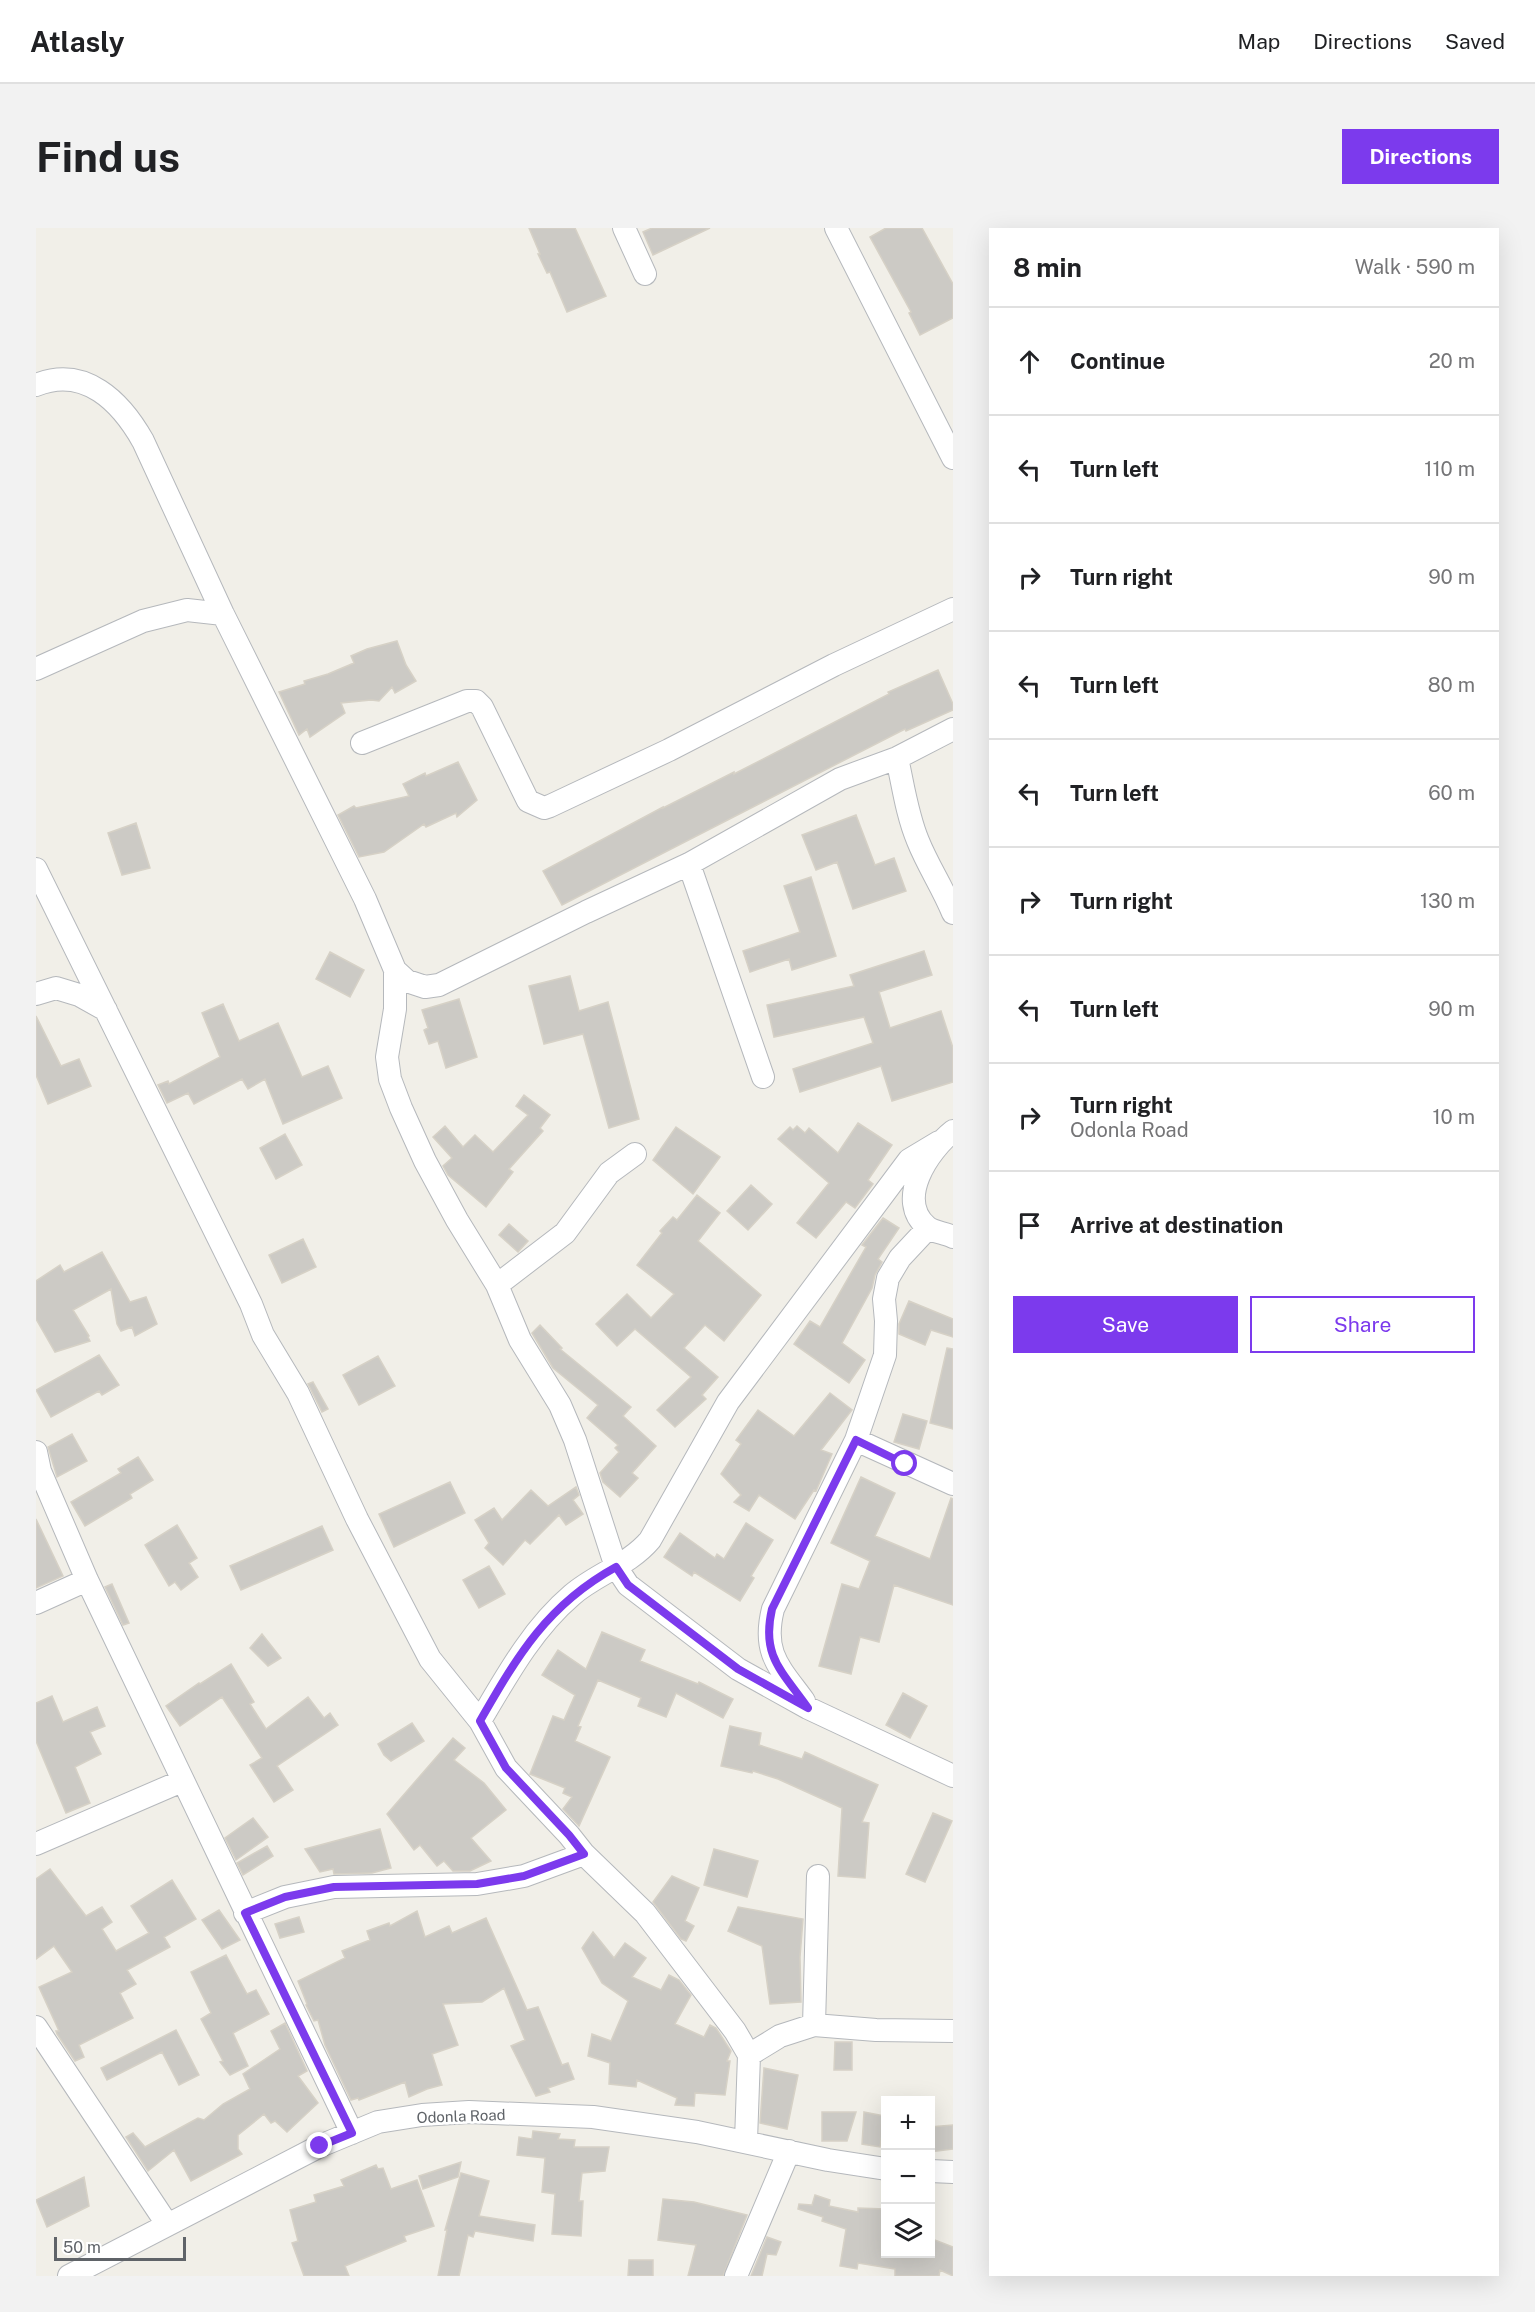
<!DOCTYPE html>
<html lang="en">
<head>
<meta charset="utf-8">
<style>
  body { margin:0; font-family:"Public Sans",sans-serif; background:#f2f2f2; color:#202124 }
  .controls { position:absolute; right:18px; bottom:18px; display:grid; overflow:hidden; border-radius:0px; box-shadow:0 6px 24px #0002 }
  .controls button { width:54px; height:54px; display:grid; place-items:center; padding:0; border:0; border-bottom:2px solid #e0e0e0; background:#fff; color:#202124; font:30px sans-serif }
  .scale { position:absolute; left:18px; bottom:15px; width:132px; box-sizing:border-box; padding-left:6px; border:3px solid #5f6368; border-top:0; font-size:16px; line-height:21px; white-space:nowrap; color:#5f6368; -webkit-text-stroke:4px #fff; paint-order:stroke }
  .stop { position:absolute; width:18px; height:18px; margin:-14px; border:4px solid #7c3aed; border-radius:50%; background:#fff }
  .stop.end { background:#7c3aed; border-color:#fff; box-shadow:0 2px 6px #0008 }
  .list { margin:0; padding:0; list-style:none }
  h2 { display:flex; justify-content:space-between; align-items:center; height:78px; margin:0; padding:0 24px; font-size:26px }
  h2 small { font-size:20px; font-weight:400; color:#757577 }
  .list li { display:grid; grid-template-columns:39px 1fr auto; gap:18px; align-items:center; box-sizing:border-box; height:108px; padding:0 24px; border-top:2px solid #e0e0e0 }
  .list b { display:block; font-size:22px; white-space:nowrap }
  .list p { margin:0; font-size:20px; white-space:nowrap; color:#757577 }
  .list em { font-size:20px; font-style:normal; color:#757577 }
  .actions { display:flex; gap:12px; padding:18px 24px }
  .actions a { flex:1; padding:14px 0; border:2px solid #7c3aed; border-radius:0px; text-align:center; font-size:21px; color:#7c3aed }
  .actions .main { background:#7c3aed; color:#fff }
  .icon { flex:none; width:33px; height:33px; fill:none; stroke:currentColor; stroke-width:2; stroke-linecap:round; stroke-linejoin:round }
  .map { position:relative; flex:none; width:917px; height:2048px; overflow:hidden; border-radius:0px }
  header { display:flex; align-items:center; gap:36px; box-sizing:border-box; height:84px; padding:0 30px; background:#fff; border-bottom:2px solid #e0e0e0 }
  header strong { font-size:28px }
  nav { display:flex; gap:33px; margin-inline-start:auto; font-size:21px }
  .intro { display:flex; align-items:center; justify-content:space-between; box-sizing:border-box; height:144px; padding:0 36px }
  h1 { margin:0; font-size:42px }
  .button { padding:15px 27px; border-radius:0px; background:#7c3aed; color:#fff; font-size:21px; font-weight:700 }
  main { display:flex; gap:36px; padding:0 36px }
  aside { flex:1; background:#fff; border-radius:0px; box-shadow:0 6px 24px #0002 }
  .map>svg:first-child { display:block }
</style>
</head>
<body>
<header>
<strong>Atlasly</strong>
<nav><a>Map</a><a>Directions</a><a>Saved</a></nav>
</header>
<div class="intro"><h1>Find us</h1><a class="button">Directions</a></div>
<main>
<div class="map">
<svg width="917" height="2048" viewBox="0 0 917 2048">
  <rect width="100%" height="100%" fill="#f1efe8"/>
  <path fill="#cccac5" stroke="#d6d1c6" stroke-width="1.5" d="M493,0H539L570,68L531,84L514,44L511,45L502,26H504Z
    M616,0H674L617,27L607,4Z
    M850,0H886L917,56V90L884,107L873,85L875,84L834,9Z
    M361,413L370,437L380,453L359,465L356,459L343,473L335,472L305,475L309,485L274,509L271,501L263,507L243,464L269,456L268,453L292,446L318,435L315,428L331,421Z
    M902,442L917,476V482L870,503L869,501L526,677L507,643L627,579V580L698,544V546L853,466L852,464Z
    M422,534L441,572L421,589L420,585L390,599L388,596L348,624L323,629L302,587L318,578L320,580L373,568L367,556L389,545L390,548Z
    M820,587L839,637L858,630L870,663L817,681L801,634L780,642L766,607Z
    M100,595L114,640L86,647L72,605Z
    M775,649L800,728L756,742L753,731L714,744L707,723L764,704L748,658Z
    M888,723L896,747L843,764L854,800L905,783L917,820V854L856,873L845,838L764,864L757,841L837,815L828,789L738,809L731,777L818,758L814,747Z
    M294,724L328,742L314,769L280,751Z
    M534,748L543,783L572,774L603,891L573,900L547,806L508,816L493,758Z
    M423,771L441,829L410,840L402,813L393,816L388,802L392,800L386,782Z
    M187,776L203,813L242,795L266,849L292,838L306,870L247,896L229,851L212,861L206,851L158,876L152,865L131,875L122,857L132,853L133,856L184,829L166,785Z
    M0,788L25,838L43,831L55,858L12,876L0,847Z
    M488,867L514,887L504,900L507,903L473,941L477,944L450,979L412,947L407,938L416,930L397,909L409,898L427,919L439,907L457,924L492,887L480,878Z
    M822,895L856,917L832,952L837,956L819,980L810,974L780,1010L761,995L793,955L742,911L754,899L757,902L761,898L769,905L773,900L802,925Z
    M640,899L684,929L657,966L617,932Z
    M249,906L266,937L240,951L224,920Z
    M715,957L736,976L712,1002L691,983Z
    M661,967L684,985L662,1013L725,1067L688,1113L669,1097L648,1120L682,1149L666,1167L670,1171L639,1199L621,1182L655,1149L599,1101L581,1118L560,1096L591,1066L615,1090L638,1066L601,1037L626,1005L624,1003L637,989L641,992Z
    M847,990L863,1000L842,1031L846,1034L839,1047L836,1060L806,1115L829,1132L813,1155L758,1116L774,1093L784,1099L830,1019L826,1017Z
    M473,996L492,1013L482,1024L463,1007Z
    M267,1011L280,1039L246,1055L233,1027Z
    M66,1024L94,1074L110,1069L121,1096L99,1108L96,1099L85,1103L81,1096L75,1061L37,1082L53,1108L52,1109L54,1113L19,1124L0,1091V1053L24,1037L28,1044Z
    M873,1073L917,1091V1109L895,1102L889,1117L863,1106V1096Z
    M504,1097L526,1120L524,1121L595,1179L587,1188L620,1218L596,1245L602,1250L584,1269L567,1254L564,1245L583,1224L579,1220L582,1217L551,1190L562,1177L517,1140L496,1105Z
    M911,1120L917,1121V1201L894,1195Z
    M63,1127L83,1157L66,1167L63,1163L15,1189L0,1162Z
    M342,1128L359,1158L323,1177L307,1147Z
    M277,1154L292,1181L286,1184L272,1156Z
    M794,1165L816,1182L785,1222L796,1226L780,1263L778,1262L759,1291L723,1267L713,1283L698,1274L705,1267L685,1246L705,1216L700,1212L722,1182L758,1208Z
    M867,1186L891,1193L883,1221L858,1214Z
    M36,1206L51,1233L21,1249L12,1219Z
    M102,1229L117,1252L94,1266L96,1270L49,1298L35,1274L85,1245L82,1241Z
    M825,1249L859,1265L839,1308L894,1331L915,1270L917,1271V1377L858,1357L843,1414L824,1409L815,1446L783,1438L806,1356L823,1361L834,1333L795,1315Z
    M414,1254L429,1285L358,1319L343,1286Z
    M540,1259L543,1267L537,1272L547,1286L530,1297L523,1287L494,1316L489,1312L467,1337L449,1320L453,1315L439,1292L458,1280L466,1292L495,1262L512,1278Z
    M0,1291L27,1348L0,1360Z
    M710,1295L737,1312L715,1348L718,1350L704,1373L658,1344L656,1348L628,1329L644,1305L679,1330L681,1326L688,1331Z
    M141,1297L161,1330L153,1335L162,1349L145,1362L139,1354L133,1358L109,1317Z
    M286,1298L297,1322L205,1362L194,1338Z
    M453,1338L469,1366L443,1380L427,1352Z
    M76,1356L93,1395L87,1397L69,1359Z
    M566,1404L609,1422L604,1433L662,1456L663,1454L697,1471L687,1490L640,1465L630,1489L602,1478L605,1470L562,1452L542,1498L545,1499L539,1513L574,1529L543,1598L527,1581L536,1569L527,1565L529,1560L494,1546L517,1488L528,1492L539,1467L506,1447L522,1422L550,1441Z
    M226,1406L245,1430L232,1438L214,1420Z
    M195,1436L218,1474L214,1476L230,1501L272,1469L288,1490L294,1485L302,1497L241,1538L257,1562L238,1574L214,1537L226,1530L186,1469L144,1498L130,1478L163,1455L164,1456Z
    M867,1465L891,1478L874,1510L850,1497Z
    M16,1468L27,1494L61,1479L69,1498L54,1504L65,1526L39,1539L54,1575L30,1585L0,1513V1475Z
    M376,1495L388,1513L355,1533L348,1527L342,1516Z
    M694,1498L725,1505L723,1517L766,1531L769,1524L842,1557L826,1594L833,1595L829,1650L802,1648L806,1580L742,1551L717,1543L716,1545L685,1538Z
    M417,1510L429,1520L418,1532L448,1555L470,1582L435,1610L455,1633L434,1643H417L408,1633L401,1638L384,1617L378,1622L351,1586Z
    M897,1585L916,1593L889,1654L870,1646Z
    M217,1590L232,1609L200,1632L189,1610Z
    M344,1601L355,1640L336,1645L298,1646L297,1641L284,1644L269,1621Z
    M231,1618L237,1628L207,1647L201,1635Z
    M678,1621L722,1633L711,1669L668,1657Z
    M14,1641L50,1688L66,1679L76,1694L66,1701L80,1723L113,1705L95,1678L136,1652L160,1691L128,1709L134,1719L91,1742L100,1756L84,1765L97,1790L43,1817L48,1829L39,1833L21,1806L20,1803H23L3,1759L36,1744L18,1718L0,1731V1651Z
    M636,1648L663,1660L649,1693L658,1698L650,1713L645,1711L617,1674Z
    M702,1679L767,1691L764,1729L765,1774L734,1776L726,1718L692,1703Z
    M183,1682L204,1712L186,1721L166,1692Z
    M381,1683L389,1709L413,1698L416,1705L450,1690L491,1782L502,1779L526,1837L532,1835L538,1851L512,1860L514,1864L500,1868L475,1818L489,1812L468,1760L446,1774L407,1776L422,1817L396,1826L406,1857L391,1861L373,1869L369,1854L323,1872L322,1870L315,1872L289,1817L282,1792L278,1793L270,1777L271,1776L262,1753L309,1730L306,1723L334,1712L331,1703L353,1695L354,1698Z
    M263,1689L268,1704L244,1710L239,1696Z
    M557,1704L578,1730L589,1715L610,1730L596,1749L625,1762L633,1747L643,1752L655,1767L639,1796L668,1809L674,1797L680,1800L695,1823L691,1833H694L689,1867L659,1865L658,1878L639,1877L641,1870L601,1852L600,1859L573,1856L574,1835L552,1828L556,1806L575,1813L592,1773L566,1755L546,1720Z
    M190,1727L211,1766L220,1762L233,1786L197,1805L212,1838L194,1847L184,1834L187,1833L165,1791L175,1785L155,1744Z
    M249,1795L271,1843L262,1848L282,1875L251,1904L239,1893L235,1895L228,1886L202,1907V1921L206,1926L155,1953L138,1922L112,1943L90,1909L97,1905L109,1919L162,1890L168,1892L187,1876L214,1861L207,1846L244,1821L235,1803Z
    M140,1802L163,1847L143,1857L126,1824L71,1852L65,1840Z
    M799,1814H816V1842H798Z
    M728,1840L762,1847L751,1901L724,1895Z
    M786,1884H820L811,1913H786Z
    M828,1884L849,1888L844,1919L826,1916Z
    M917,1897V1921L894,1924V1899Z
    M497,1903L524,1906L522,1911L539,1912L538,1919H573L569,1943L546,1945L543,1973H547L545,2008L516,2006L519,1966L506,1964L509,1930L481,1927L483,1909L496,1911Z
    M425,1934L422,1949L387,1961L383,1948Z
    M340,1937L342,1941L347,1940L355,1961L381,1952L398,1998L368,2008L370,2013L309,2038L313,2048H268L256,2015L262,2013L254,1982L280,1974L278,1967L308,1958L305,1952Z
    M425,1945L453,1953L443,1988L499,1997L497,2013L439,2003L437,2009L432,2007L423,2048H402L411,2002H409Z
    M48,1949L53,1978L11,1999L0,1972Z
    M779,1967L794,1972L793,1978L822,1984V1980L849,1981V2025H894V2010L917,2019V2048L904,2042L903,2048H859V2041L822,2035L821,2041L804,2038L810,2001L786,1993L787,1989L762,1981L763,1976L776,1977Z
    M627,1971L658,1974L711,1987L687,2048H652L660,2017L622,2012Z
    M731,2009L745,2014L740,2027L731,2026L726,2048H715Z
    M593,2032H617V2048H592Z"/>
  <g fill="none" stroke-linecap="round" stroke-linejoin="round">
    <g stroke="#b5b8bc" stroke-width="24">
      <path id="minor" d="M588,0L609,46
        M800,0L917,230
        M0,157C49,137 85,174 107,213L187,386L329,671L359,742L371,753L389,759L403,757L550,684L653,636L804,551L861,530L917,501
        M0,441L107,393L151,382L187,386
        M326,515L431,473H440L446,479L492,573L508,580L514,578L633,522L798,437L917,381
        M861,530C867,557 871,587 882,613C892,638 907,660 917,685
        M653,636L727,849
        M0,641L215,1076L227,1107L262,1165L321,1291L394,1431L444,1493L470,1540L533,1607L548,1626L609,1685L699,1803L713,1827L710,1913
        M359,742V781L351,829L354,851L365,880L389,933L421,992L461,1057L484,1112L524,1177L539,1212L580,1339L592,1357L702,1441L772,1480L917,1548
        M0,766L20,760L43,767L70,782
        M917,903C892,923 859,972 891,999C897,1004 909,1005 917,1009
        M461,1057L529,1005L573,945L599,926
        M820,1212L917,1256
        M0,1224L4,1243L51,1352L316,1905
        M0,1375L51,1352
        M768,1473C743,1439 726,1425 737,1381L820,1212L849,1127L850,1093L848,1071L852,1050L864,1030L892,1000
        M444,1493C470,1449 496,1401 536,1367C560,1346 593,1337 614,1312L692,1174L873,932L903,914
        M0,1616L146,1553
        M209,1685L249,1669L298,1659L441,1656L488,1648L548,1626
        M778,1797L840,1802L917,1803
        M0,1799L131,1996
        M713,1827L744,1808L778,1797L782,1648
        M894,1943L917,1944
        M33,2048L284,1918L342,1894L386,1887L433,1884L557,1889L661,1904L792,1932L850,1941
        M700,2048L753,1923"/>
    </g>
    <use href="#minor" stroke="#fff" stroke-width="22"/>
  </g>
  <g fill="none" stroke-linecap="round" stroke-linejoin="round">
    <path stroke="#7c3aed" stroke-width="8" d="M284,1918L316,1905L209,1685L249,1669L298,1659L441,1656L488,1648L548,1626L533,1607L470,1540L444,1493C482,1427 511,1377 580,1339L592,1357L702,1441L772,1480C746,1443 725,1428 736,1381L820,1212L869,1236"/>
  </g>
  <g text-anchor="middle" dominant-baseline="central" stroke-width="5" stroke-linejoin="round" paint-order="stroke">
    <g font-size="15" fill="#5f6368" stroke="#fff">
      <text transform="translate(425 1888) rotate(-2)">Odonla Road</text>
    </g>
  </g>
</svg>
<div class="controls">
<button>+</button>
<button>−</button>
<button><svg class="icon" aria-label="layers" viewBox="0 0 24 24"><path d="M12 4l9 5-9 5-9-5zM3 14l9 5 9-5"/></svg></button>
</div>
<div class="scale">50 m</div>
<div class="stop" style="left:869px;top:1236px"></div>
<div class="stop end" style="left:284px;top:1918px"></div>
</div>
<aside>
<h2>8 min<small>Walk · 590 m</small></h2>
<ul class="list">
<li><svg class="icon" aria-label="ahead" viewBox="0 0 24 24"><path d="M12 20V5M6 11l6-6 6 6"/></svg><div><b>Continue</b></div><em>20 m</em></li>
<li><svg class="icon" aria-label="left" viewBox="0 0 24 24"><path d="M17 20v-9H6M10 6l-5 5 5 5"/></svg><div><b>Turn left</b></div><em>110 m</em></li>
<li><svg class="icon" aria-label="right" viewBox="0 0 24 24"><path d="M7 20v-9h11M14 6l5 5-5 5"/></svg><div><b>Turn right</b></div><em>90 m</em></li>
<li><svg class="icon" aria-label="left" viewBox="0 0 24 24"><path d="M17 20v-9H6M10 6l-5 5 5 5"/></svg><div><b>Turn left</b></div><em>80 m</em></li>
<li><svg class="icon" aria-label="left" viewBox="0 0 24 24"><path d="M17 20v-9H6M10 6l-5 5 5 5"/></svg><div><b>Turn left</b></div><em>60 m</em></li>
<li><svg class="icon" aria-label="right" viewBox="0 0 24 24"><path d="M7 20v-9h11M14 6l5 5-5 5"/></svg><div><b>Turn right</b></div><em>130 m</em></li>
<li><svg class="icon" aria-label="left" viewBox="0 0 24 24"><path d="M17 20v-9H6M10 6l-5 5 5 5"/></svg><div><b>Turn left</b></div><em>90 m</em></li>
<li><svg class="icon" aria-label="right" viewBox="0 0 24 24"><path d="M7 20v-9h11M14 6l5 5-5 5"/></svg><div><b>Turn right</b><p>Odonla Road</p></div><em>10 m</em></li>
<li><svg class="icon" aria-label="arrive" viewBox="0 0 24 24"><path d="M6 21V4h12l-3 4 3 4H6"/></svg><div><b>Arrive at destination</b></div></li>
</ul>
<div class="actions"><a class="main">Save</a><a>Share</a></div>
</aside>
</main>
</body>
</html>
